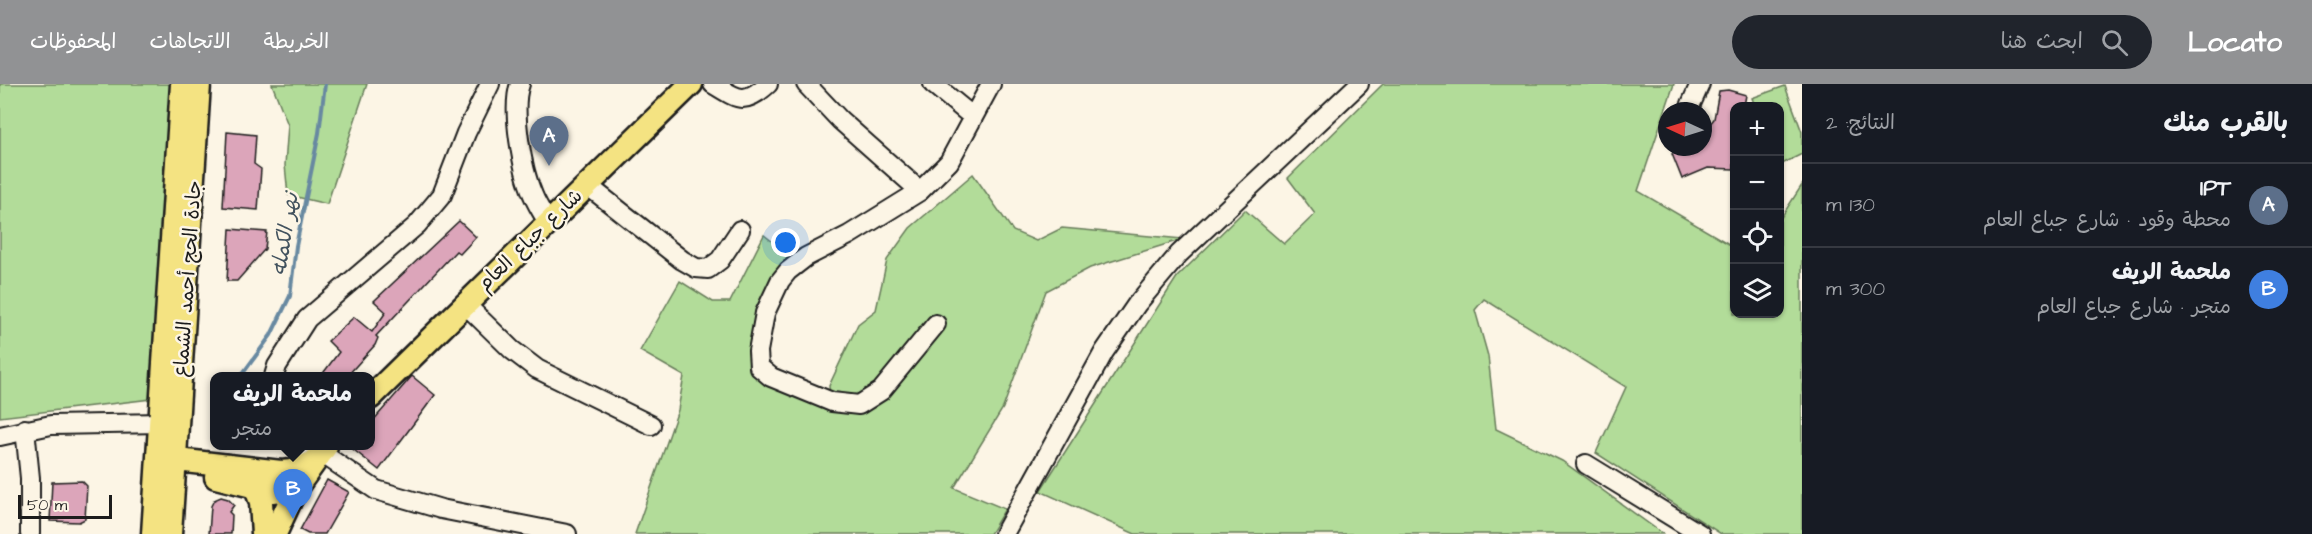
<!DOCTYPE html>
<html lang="ar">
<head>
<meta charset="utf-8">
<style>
  body { margin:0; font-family:"Architects Daughter","Playpen Sans Arabic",sans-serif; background:#20242c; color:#f1f3f6; direction:rtl }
  .controls { position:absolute; right:18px; top:18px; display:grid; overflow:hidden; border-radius:12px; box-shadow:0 2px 4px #0004 }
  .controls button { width:54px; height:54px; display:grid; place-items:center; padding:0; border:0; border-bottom:2px solid #363941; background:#171b24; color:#f1f3f6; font:30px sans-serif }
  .compass { position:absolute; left:1658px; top:18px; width:54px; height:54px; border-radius:50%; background:#171b24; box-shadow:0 2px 4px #0004; rotate:274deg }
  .scale { position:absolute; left:18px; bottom:15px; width:94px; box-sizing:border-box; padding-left:6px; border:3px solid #1c1c1c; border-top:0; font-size:16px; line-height:21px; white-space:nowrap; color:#1c1c1c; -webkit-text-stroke:4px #fcf5e5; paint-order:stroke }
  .you { position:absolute; left:786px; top:159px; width:21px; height:21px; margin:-15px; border:4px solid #fff; border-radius:50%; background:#1a73e8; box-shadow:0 0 0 9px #1a73e833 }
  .badge { display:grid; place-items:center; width:39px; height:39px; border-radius:50%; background:#919294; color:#fff; font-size:20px; font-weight:700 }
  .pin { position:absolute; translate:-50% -50px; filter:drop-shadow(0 2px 3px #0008) }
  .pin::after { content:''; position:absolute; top:32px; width:21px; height:18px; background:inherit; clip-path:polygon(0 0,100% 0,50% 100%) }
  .popup { position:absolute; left:210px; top:288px; width:165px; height:78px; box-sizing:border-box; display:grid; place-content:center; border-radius:12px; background:#171b24; filter:drop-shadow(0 2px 4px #0005); font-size:20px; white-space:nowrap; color:#9ea1a6 }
  .popup b { font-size:22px; color:#f1f3f6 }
  .popup::after { content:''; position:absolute; left:50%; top:100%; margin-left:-12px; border:12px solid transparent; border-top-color:#171b24 }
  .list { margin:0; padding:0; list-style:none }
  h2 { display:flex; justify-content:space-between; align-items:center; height:78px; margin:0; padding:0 24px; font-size:26px }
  h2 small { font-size:20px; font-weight:400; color:#9ea1a6 }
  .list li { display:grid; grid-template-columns:39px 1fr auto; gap:18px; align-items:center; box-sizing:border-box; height:84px; padding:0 24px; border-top:2px solid #363941 }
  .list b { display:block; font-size:22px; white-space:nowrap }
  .list p { margin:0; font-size:20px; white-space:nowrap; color:#9ea1a6 }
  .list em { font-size:20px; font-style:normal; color:#9ea1a6 }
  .icon { flex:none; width:33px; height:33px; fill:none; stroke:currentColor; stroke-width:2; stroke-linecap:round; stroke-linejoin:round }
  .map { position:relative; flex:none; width:1802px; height:450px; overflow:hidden; direction:ltr }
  header { display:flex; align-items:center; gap:36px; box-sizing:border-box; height:84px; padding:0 30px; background:#919294; color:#fff }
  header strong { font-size:28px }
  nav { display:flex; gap:33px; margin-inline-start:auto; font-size:21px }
  .search { width:420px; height:54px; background:#20242c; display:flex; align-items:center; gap:15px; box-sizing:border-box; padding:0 21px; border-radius:33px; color:#9ea1a6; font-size:22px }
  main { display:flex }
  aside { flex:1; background:#171b24 }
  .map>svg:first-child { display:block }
</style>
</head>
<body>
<header>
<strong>Locato</strong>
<div class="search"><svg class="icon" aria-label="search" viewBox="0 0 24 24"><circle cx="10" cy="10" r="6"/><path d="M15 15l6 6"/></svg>ابحث هنا</div>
<nav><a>الخريطة</a><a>الاتجاهات</a><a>المحفوظات</a></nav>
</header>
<main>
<aside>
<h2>بالقرب منك<small>النتائج: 2</small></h2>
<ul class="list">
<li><span class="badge" style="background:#5c6f8a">A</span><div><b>IPT</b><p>محطة وقود · شارع جباع العام</p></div><em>130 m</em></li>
<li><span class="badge" style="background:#3f7fe0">B</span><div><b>ملحمة الريف</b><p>متجر · شارع جباع العام</p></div><em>300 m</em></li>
</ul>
</aside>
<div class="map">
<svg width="1802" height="450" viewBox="0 0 1802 450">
  <rect width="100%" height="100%" fill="#fcf5e5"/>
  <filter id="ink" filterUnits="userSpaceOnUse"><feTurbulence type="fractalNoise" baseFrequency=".0167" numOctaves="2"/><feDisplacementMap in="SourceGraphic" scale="12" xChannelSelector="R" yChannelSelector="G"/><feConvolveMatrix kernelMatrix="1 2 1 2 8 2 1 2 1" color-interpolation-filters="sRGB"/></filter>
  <g filter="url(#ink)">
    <path fill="#b2dc99" stroke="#677c5a" stroke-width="1.5" d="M0,0H170L151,315L0,333Z
      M272,0H367L327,120L288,111L285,81L288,41Z
      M1383,0H1674L1638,107L1734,163V230H1780V135L1802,101V450H1721L1596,369L1626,303L1484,215L1475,226L1488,272L1496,345L1562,377L1663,450H1135L1040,407L1177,193L1245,126L1284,160L1315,130L1288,94Z
      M1785,2L1802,48V70L1780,81V22H1755L1752,14Z
      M973,90L1013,147L1036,157L1062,144L1183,155L1090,184L1046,207L1003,324L954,404L1005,425L990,450H635L678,326L684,292L640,267L680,197L713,218H730L764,151L793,174L761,233L764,294L831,321L829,302L858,240L876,226L887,176L910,144Z"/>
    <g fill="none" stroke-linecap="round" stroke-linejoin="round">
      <path stroke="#6889a1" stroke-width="4" d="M241,292L271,251L290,212L296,162L319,49L325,0
        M219,363L220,362"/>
    </g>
    <path fill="#dca5ba" stroke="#1c1c1c" stroke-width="1.5" d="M1728,6L1746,11L1744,22H1734V85L1708,84L1682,95L1672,70L1687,63H1703V48L1714,35L1719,7Z
      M227,48L256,51L254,80L261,85L258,126L223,123Z
      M459,137L476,153L460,170L456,167L376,252L378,254L375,261L347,292H321L339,268L328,257L354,233L372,248L386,228L374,217Z
      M230,145L267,148L265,165L237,197H227Z
      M412,292L435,311L379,386L349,362H371V339Z
      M327,396L349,408L325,450H308L300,446Z
      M82,397L87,402L85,435L79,438L50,437L52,398Z
      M221,413L228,415L234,421L229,428L232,431L231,450H209L211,422L214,416Z"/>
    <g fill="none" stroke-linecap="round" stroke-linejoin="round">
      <g stroke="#1c1c1c" stroke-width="22">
        <path id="minor" d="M520,0C511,25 522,86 533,111C537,121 543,130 549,140
          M713,0C738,15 744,22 768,0
          M806,0L840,36L920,107
          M933,0L973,33
          M1691,20L1700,0
          M587,101L682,176L696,184L708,185L720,176L740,146
          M464,219L512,266L537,285L651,341
          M936,240L881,307L859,321L832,318L771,293L759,283L758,267L765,229L780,197L788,187L806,173L849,151L920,107L949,78L991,0
          M274,292L277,282L307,235L417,141L442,111L466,49L490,0
          M25,345L30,394V450
          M0,352L51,341L162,339
          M295,362L312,379
          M320,368L376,406L441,425L567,450
          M1586,380L1700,450
          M1004,450L1104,268L1137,220L1179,170L1359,0"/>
      </g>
      <g stroke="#1c1c1c" stroke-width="27">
        <path id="major" d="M371,313L691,0
          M165,384L177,376L281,388L292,387L312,379
          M216,393L272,407L296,404
          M255,402L261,418L263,450
          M153,450L182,0
          M170,450L199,0
          M275,450L296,404L326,362"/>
      </g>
      <use href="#minor" stroke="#fcf5e5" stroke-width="18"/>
      <use href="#major" stroke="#f4e382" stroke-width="22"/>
    </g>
  </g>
  <g text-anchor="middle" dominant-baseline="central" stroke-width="5" stroke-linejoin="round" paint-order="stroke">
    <g font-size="20" fill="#1c1c1c" stroke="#fcf5e5">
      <text transform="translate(530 156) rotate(-44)">شارع جباع العام</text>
      <text transform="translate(188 195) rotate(-86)">جادة الحج أحمد الشماع</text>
    </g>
    <g font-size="21" font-style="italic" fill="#42525e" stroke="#fcf5e5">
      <text transform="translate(285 150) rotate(-81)">نهر الكمله</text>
    </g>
  </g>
</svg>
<div class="controls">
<button>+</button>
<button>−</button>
<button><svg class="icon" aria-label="locate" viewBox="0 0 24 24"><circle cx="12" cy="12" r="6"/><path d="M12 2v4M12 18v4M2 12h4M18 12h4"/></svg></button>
<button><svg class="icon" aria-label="layers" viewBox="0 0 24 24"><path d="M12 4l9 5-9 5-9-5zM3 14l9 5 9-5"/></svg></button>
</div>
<svg class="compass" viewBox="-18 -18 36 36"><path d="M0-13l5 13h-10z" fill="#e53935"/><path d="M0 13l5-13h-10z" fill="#9ea1a6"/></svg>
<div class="scale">50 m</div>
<div class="you"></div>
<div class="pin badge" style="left:549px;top:82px;background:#5c6f8a">A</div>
<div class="pin badge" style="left:293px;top:435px;background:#3f7fe0">B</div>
<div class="popup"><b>ملحمة الريف</b>متجر</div>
</div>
</main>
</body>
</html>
